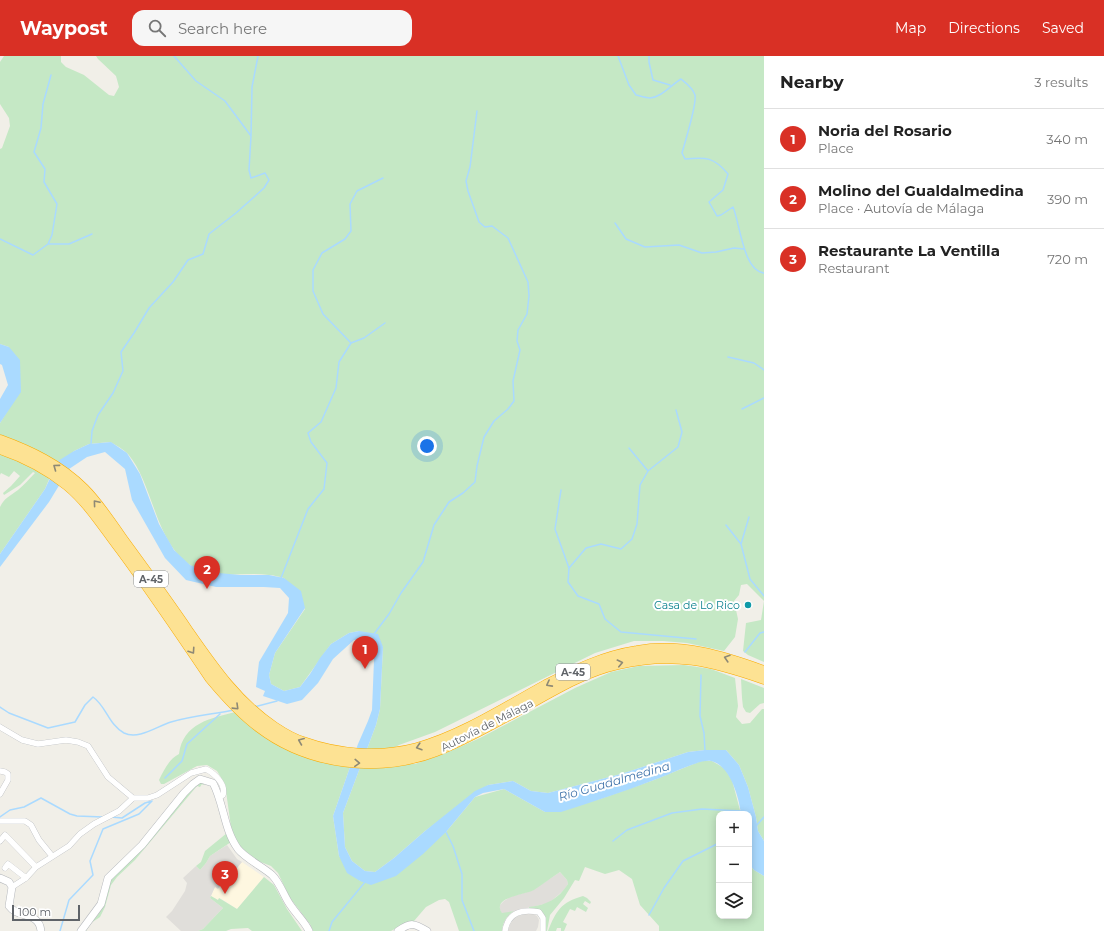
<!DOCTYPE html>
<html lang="en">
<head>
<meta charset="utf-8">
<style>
  body { margin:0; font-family:Montserrat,sans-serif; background:#f6f6f6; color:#222 }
  .controls { position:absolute; right:12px; bottom:12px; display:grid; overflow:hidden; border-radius:8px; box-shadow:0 2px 10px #0003 }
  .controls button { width:36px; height:36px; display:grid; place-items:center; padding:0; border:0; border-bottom:1px solid #e0e0e0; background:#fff; color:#222; font:20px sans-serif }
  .scale { position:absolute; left:12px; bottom:10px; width:68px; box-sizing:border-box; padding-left:4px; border:2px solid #5f6368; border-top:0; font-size:11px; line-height:14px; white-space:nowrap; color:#5f6368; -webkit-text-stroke:3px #fff; paint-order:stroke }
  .you { position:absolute; left:427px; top:390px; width:14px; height:14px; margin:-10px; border:3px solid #fff; border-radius:50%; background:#1a73e8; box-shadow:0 0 0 6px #1a73e833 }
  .badge { display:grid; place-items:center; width:26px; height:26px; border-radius:50%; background:#d93025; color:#fff; font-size:13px; font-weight:700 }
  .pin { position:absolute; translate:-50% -33px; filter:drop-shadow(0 1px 2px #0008) }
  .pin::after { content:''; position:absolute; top:21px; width:14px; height:12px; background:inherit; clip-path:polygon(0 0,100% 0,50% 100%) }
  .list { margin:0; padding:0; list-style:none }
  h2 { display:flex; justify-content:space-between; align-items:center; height:52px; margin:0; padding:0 16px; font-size:17px }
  h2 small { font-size:13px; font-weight:400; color:#767676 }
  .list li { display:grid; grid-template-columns:26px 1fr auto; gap:12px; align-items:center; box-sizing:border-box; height:60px; padding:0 16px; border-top:1px solid #e0e0e0 }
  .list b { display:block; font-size:15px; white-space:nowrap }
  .list p { margin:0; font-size:13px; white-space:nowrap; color:#767676 }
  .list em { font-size:13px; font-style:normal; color:#767676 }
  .icon { flex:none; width:22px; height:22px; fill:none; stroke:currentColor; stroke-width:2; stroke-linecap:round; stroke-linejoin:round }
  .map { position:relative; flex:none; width:764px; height:875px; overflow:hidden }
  header { display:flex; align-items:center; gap:24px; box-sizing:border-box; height:56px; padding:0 20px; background:#d93025; color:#fff }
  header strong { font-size:19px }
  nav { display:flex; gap:22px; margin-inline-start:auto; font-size:14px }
  .search { width:280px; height:36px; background:#f6f6f6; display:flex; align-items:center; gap:10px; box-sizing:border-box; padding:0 14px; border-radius:12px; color:#767676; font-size:15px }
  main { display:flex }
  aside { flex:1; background:#fff }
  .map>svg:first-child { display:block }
</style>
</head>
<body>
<header>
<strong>Waypost</strong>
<div class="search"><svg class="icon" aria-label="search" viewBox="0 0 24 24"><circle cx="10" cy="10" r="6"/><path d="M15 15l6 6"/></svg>Search here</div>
<nav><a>Map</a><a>Directions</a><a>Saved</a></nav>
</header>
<main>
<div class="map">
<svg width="764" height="875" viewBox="0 0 764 875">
  <rect width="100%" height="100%" fill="#f1efe8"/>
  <path fill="#fef7e0" d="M242,806L264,821L237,853L220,842L218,844L211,840L215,831L222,830Z"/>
  <path fill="#e0deda" d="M227,789L237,803L242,806L222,830L221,829L218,833L215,831L210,842L223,852L203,873L198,875H181L166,861L172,855L185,835L187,827L183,822L196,810L200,814L206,807L210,800Z
    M560,816L567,824L568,828L564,834L549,847L502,858L500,854V849L504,845L510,841L533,834Z
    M528,857L533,858L537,860L539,864L538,871L536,875H508L512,862Z"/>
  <path fill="#c5e8c5" d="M4,0H61V6L66,11L84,19L109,39L114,40L119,31L116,20L98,3L96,0H764V606L748,599L743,595L746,567L761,564L764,545L747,528L741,529L739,539L734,545L738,563L735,581L724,595L687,587L663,585H634L595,597L435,676L399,689L393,692L396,708H415L446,697L480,682L575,632L611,616L639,610L684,609L711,613L735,622L738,650L736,661L742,668L750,667L762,653H764V785L758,775L756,761L748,731L739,709L726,694H705L688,696L621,718L548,737L531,735L513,725L488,729L425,775L394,802L375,816L365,815L352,805L345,791L343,757L376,669L380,653L383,591L359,575L349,577L331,588L300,631L284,635L271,628L269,619L275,597L305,553L284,522C279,521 274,519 269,519C249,516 229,521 209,517C155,505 157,432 128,398C123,393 116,389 110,386L89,388L74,395L50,421L45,433L0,498V451C4,442 10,440 18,434C24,429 29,423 35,417L33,416L20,429L4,439L3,437L11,430L20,420L14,415L9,421L1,417L0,419V367L8,354L9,291L0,288V93L2,92L10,70L9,62L0,48V6Z
    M741,623L764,632V647L760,648L750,657L746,656L743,651L742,642Z
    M236,656L350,711L333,760L339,800L360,825L446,776L475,741L504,733L545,756L600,743L654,724L701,705H712L724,712L732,724L741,758H719V860H749V808L754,814L764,820V875H659V870L640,849L632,823L619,814L605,818L585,811L579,825L575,824L564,842L550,859L547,875H545C546,861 547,852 529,853V851C547,849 558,843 568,828L567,824L560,816C551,822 543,828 534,834C525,839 491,841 502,857L514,855C506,860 503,866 502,875H459L449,846L445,843L439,844L426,851L414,865L407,866L391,875H313L310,868L290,842L278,817L271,810L258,805L239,790L235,784L231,771L225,728L217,715L207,709L197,710L164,728H161L159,724C164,714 169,703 179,698C183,667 211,662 236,656Z
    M198,727H206L203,729L202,728L200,731L197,730L135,804L117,821L111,829L105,851L100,861L91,867L86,875H84L90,867L97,860L103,851L111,824L194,730Z
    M227,777L231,786L210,800L206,807L200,814L196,810L201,806L205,795Z
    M264,821L274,829L287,853L302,875H252L248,872L231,873L226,875H198L203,873L223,852L210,842L211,840L218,844L219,842L237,853Z
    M583,840L587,842L591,846L590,848L585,845L583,848L588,852L586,856L577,851L575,855L570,853L563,866L567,868L564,875H561V872H557L556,875H548C556,855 561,846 583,840Z"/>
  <path fill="#aadaff" d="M0,288L9,291L20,304L21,336L0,367V343L8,329L2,309L0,308Z
    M111,386L127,397L140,418L159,468L174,494L190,509L208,516L240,519H269L284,522L301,535L305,552L275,597L269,619L271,628L284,635L300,631L310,618L320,602L331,588L349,577L359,575L378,578L383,591L380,653L376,669L343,757L345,791L352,805L365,815L375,816L394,802L425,775L475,735L488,729L513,725L531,735L548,737L621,718L688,696L705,694H726L739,709L748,731L756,761L758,775L764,785V820L754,814L749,808V758H741C739,741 730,709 711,705C699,703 667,720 654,724C623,736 592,746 561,756H545L504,733L483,737L475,741L446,776L423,798L396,820L371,829L360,825L347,817L339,800L333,760L358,688L368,665L372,654L374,604L371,588L365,583L354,584L333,603L318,627L302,644L287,648L263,640L265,635L256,631L259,606L288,557L289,542L280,532L264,531H216L186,524L165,502L132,444L125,413L105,396L87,401L69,413L49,446L0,511V498L45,433L58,405L74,395L89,388Z"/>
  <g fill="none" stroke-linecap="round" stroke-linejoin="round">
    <path stroke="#aadaff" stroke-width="1.5" d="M174,0L196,25L225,45L251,80
      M618,0L629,29L636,39C640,40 646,42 650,42C662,41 671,29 681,23C686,27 693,32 695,39C697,48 685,86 682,97L685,103C706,101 714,101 728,118L723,134L709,146L717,160L721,159L733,151C740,167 743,215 764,217
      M649,0V6L653,24L670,29
      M615,167L626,183L645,191L679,189L702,197L716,196L734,192L744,193
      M0,183L33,199L48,188L52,179L57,148L44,126L45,113L34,96L41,72L43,48L51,19
      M48,188H69L92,178
      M351,287L323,258L313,235V214L322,197L345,183L351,175L350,148L357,135L383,122
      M728,301L754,307L764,314
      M742,353L764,342
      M676,354L682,376L678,391L648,415L640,429L637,468L632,483L621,493L601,488L586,492L569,512L568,526L578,540L599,548L605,563L621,576L696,583
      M91,388L92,375L98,359L113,337L123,315L121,296L134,277L149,252L173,226L188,204L203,198L209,178L236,157L264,132L269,124L265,117L251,122L249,114L251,80L252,31L258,0
      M629,392L648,415
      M561,434L555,473L569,512
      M726,469L741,488L750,523L764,540
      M741,488L749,461
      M281,522L308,453L324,433L327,407L311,386L308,377L321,366L336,332L339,306L351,287L364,282L385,267
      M374,578L389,558L401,537L423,506L434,469L449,446L463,437L475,426L477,410L484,381L494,365L508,353L514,345L513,325L520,294L517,285L518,274L527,258L529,240L528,226L508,182L492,170L485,171L479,166L468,135L466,125L470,111L477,55
      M745,596L760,577L764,576
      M701,619L700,660L704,677L705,695
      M0,651L9,657L48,672L75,666L85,649L93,641C106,650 109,669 124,677C139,684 157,670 171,666C191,660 214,658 234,654
      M254,651L277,645
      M165,722L182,705L187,688L220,658
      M0,761L10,754L24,751L41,742L70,758L77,760L103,761
      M111,761L122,762L145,747L152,745
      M756,770L764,761
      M446,776L453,790L462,818V844L474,875
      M613,785L627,774L672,757L702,753L742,755
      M649,859L664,832L683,805L717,788H719
      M60,875L69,844L93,819L90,805L103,773L139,758L152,745
      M329,875L332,866L365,826"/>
    <g stroke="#b5b8bc" stroke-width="6">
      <path id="minor" d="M0,671L22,684L38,688L66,684L78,686L88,690L108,721L133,742
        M0,715L5,716L8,718V724L0,738
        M0,765H25L31,769L39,784L52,800
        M0,785L5,779L36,811
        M5,812L8,808L26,822
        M12,831L26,822L36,811L69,790L80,778L94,768L119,755L133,742H148L157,739L191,717L206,713C215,718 226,728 223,739L220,741
        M505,875C508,856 522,853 539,856L543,862V875"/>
    </g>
    <g stroke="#b5b8bc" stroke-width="8">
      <path id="tertiary" d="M0,822L9,826L12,831L9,850C18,863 39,855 41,875
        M81,875L101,848L108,822L142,789L184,737L193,728L200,723L213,727C224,748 224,774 238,793C245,802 263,811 272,819C281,828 284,841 291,850C297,859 305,866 309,875
        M398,875C411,866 414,867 427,875"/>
    </g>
    <g stroke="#f9ab00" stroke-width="11">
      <path id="motorway" d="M0,384C30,395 60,409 84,433C99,448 111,467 123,484C145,514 167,544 188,575C213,611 237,646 274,671C283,677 293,683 303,686C339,699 380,702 417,692C461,680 506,651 546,629C575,614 604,600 637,595C681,587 723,600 764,615
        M0,393C24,401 47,413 67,429C89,447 104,472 121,494C152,536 181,579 210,622C225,640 240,657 259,671C309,709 379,717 436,695C463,685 488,670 513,657C546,639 581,616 618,608C673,595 712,605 764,623"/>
    </g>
    <use href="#minor" stroke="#fff" stroke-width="5.5"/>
    <use href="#tertiary" stroke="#fff" stroke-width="7"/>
    <use href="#motorway" stroke="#fde293" stroke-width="10"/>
  </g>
  <defs><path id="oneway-chevron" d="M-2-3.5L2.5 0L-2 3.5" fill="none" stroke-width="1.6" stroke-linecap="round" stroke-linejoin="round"/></defs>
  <g stroke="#8e8975">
    <use href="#oneway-chevron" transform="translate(56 411) rotate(-144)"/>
    <use href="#oneway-chevron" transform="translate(96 447) rotate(-130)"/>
    <use href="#oneway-chevron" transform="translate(192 595) rotate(56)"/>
    <use href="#oneway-chevron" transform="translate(727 602) rotate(-163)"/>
    <use href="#oneway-chevron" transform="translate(620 607) rotate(-13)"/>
    <use href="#oneway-chevron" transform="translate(549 628) rotate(152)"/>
    <use href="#oneway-chevron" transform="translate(236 651) rotate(44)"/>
    <use href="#oneway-chevron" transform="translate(301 685) rotate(-158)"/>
    <use href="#oneway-chevron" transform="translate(419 691) rotate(163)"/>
    <use href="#oneway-chevron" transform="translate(357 707) rotate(3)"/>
  </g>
  <circle fill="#0f9aa8" stroke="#fff" stroke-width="1.5" cx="748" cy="549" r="4"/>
  <g text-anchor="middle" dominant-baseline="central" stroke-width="4" stroke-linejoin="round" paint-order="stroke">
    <g fill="#fff" stroke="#8f9295" stroke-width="1">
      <rect x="134" y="515" width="34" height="16" rx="3"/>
      <rect x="556" y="608" width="34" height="16" rx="3"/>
    </g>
    <g font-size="10" font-weight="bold" fill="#5f6368">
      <text x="151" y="523">A-45</text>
      <text x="573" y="616">A-45</text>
    </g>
    <g font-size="11" fill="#0d838f" stroke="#fff" text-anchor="end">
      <text x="740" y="549">Casa de Lo Rico</text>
    </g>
    <g font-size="11" fill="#5f6368" stroke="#fff">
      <text transform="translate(487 669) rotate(-27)">Autovía de Málaga</text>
    </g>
    <g font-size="12" font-style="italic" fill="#4174aa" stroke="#fff">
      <text transform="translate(614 725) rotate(-16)">Río Guadalmedina</text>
    </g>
  </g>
</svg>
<div class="controls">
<button>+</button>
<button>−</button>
<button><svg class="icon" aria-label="layers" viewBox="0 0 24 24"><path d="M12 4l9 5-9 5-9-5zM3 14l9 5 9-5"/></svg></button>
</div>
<div class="scale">100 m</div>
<div class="you"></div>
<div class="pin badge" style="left:365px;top:613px">1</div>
<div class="pin badge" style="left:207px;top:533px">2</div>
<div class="pin badge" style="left:225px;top:838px">3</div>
</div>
<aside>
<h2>Nearby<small>3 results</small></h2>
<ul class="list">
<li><span class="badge">1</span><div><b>Noria del Rosario</b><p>Place</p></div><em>340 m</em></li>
<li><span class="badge">2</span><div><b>Molino del Gualdalmedina</b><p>Place · Autovía de Málaga</p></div><em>390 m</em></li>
<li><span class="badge">3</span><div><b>Restaurante La Ventilla</b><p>Restaurant</p></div><em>720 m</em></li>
</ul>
</aside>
</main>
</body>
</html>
